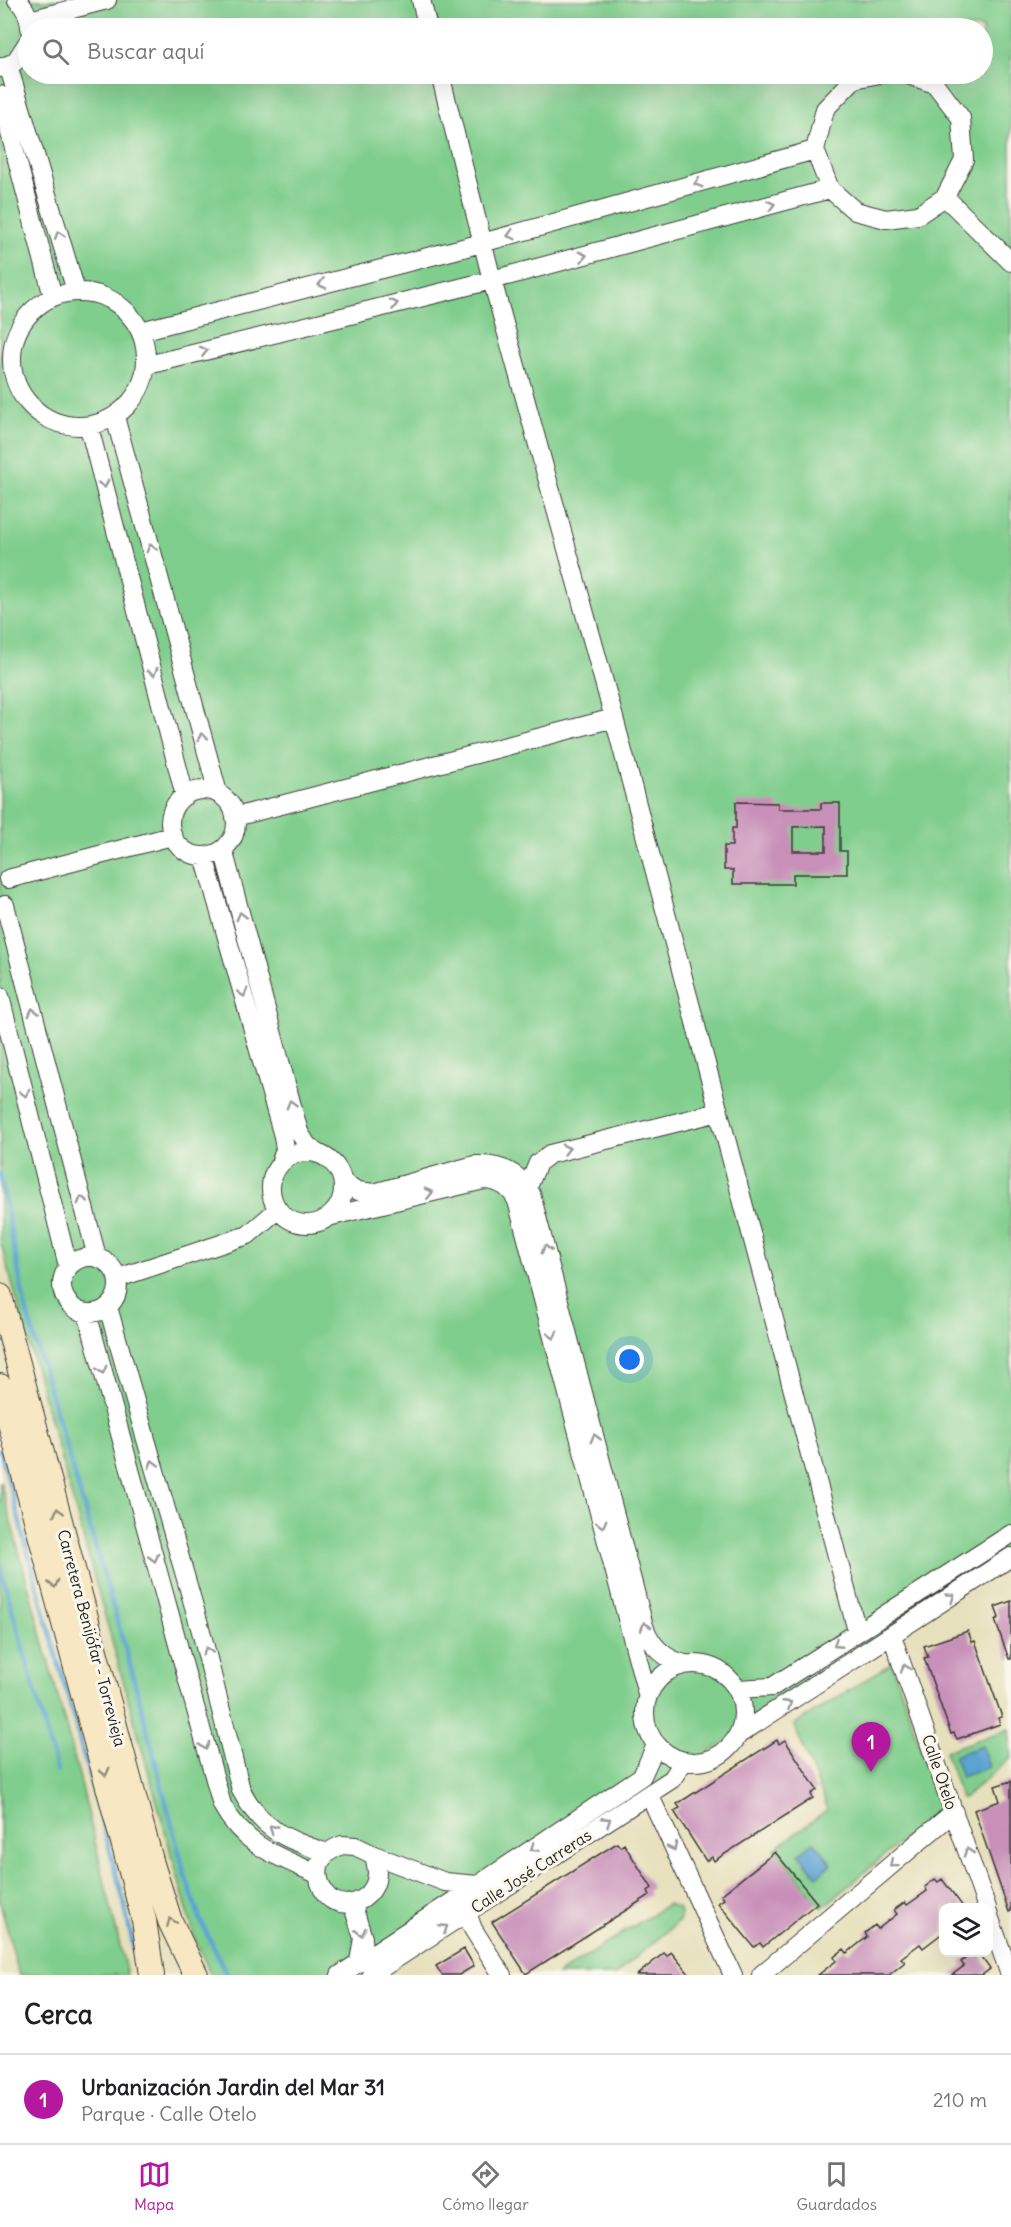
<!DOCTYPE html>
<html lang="es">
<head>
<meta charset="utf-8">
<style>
  body { margin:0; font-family:Delius,sans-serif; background:#f6f6f6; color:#202124 }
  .controls { position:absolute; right:18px; bottom:18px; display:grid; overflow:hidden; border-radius:12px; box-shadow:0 6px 24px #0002 }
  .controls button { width:54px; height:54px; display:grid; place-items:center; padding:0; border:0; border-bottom:2px solid #e0e0e0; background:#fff; color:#202124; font:30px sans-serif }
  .you { position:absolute; left:630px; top:1360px; width:21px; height:21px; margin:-15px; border:4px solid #fff; border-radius:50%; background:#1a73e8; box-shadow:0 0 0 9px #1a73e833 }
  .badge { display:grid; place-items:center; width:39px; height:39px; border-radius:50%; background:#b5179e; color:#fff; font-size:20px; font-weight:700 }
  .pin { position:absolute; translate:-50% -50px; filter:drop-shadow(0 2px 3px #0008) }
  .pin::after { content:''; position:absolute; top:32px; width:21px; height:18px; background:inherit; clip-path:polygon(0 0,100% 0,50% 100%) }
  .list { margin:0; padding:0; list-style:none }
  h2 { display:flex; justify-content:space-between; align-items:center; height:78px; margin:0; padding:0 24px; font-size:26px }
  h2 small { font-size:20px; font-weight:400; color:#757577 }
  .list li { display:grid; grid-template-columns:39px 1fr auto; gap:18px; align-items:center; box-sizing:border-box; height:90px; padding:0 24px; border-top:2px solid #e0e0e0 }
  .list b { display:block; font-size:22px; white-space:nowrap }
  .list p { margin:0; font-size:20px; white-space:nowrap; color:#757577 }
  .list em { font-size:20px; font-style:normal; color:#757577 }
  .icon { flex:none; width:33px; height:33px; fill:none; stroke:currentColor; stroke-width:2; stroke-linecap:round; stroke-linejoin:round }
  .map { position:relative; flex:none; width:1011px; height:1975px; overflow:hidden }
  .search { position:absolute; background:#fff; box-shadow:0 6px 24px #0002; left:18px; right:18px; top:18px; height:66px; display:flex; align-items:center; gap:15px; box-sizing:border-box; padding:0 21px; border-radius:33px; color:#757577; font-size:22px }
  .sheet { height:168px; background:#fff }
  nav { display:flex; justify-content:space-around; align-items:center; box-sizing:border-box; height:84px; border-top:2px solid #e0e0e0; background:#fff; font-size:16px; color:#757577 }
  nav a { display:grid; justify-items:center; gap:3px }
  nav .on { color:#b5179e }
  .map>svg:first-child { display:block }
</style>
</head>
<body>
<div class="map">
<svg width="1011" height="1975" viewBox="0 0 1011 1975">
  <rect width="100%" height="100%" fill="#fbf7ec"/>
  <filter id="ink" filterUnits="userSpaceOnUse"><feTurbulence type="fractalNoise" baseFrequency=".0167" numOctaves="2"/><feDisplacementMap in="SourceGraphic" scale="12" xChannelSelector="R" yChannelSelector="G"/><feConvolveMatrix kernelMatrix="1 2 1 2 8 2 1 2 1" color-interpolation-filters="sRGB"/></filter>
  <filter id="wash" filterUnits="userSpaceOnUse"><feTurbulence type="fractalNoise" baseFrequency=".008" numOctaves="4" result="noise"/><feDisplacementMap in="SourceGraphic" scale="24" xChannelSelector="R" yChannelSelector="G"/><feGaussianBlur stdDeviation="1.35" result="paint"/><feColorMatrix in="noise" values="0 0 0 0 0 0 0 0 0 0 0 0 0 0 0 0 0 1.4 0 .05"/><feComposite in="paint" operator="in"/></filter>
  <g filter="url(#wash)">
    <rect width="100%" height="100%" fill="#e7e0bc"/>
    <path fill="#80ce8d" stroke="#4e7554" stroke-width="1.5" fill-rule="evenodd" d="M0,0H1011V1558L430,1932L351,1975H211L196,1942L0,1240ZM28,28H982V74H28Z
      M0,1481L79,1775L127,1975H19L0,1902Z
      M892,1663L941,1808L822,1908L775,1849L828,1809L794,1725Z
      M1009,1729L1011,1758L965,1797L961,1798L945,1751Z
      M668,1904L678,1908L681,1914L679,1921L615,1975H557Z"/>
    <path fill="#5ca3d2" stroke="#3c6077" stroke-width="1.5" d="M982,1746L989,1767L961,1777L954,1756Z
      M814,1842L832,1863L817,1876L799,1854Z"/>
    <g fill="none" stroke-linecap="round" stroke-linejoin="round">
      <path stroke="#5ca3d2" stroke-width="4.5" d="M0,1174L25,1306L131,1668L185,1875L200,1919L227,1975
        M0,1450L124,1902L137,1965
        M0,1566L57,1771"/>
    </g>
    <g id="blocks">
      <path fill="#c890b9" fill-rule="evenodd" d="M736,802L778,803V809H821V803H840V851H847V874H793V884H733V870H724V846H732V828H736ZM826,826V851H793V827Z
        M1011,1601V1659H1009L995,1620L999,1618L995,1607Z
        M968,1631L972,1642L975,1641L1002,1717L998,1718L1000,1724L957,1739L954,1733L951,1734L924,1658L928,1657L924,1646Z
        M777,1740L779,1744L785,1740L817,1790L811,1794L813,1798L714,1861L712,1857L706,1861L674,1811L680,1808L677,1804Z
        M1011,1781V1911L1009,1912L974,1810L1000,1801L995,1786Z
        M617,1843L620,1847L624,1844L652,1888L648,1891L650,1895L526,1974L492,1922Z
        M775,1852L817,1903L763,1947L760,1943L754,1947L718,1903L724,1899L721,1895Z
        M935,1879L938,1882L942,1879L964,1908H944V1932L923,1948L920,1944L901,1958L905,1962L889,1975H818L836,1961L834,1957L844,1949L847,1953L867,1937L865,1933L875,1925L878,1929L897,1914L894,1910L905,1902L907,1905L927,1891L925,1887Z
        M464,1949L474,1966L459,1975H442L436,1966Z
        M671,1952L690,1975H637L664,1953L667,1956Z
        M971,1954L974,1958L979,1954L990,1969L982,1975H952L964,1966L961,1962Z"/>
    </g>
  </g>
  <g filter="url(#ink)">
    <use href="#blocks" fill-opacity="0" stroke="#3a3934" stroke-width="1.5"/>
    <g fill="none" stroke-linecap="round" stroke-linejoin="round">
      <g stroke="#3a3934" stroke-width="20">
        <path id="minor" d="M17,0C25,7 30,18 30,28
          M421,0L428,28
          M30,20L107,0
          M8,65L76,291
          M0,68L15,62L28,42
          M440,74L492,280L614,718L857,1631
          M880,74L854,79L825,109L815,150L830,189L855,211L886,219L918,215L945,197L964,160L961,118L935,84L905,74
          M0,95L53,297
          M945,197L1011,262
          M12 359a67 67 0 1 1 134 0a67 67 0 1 1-134 0Z
          M141,331L482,243L815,150
          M148,365L492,280L830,189
          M115,417L218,793
          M89,427L185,796
          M170 823a33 33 0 1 1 66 0a33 33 0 1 1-66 0Z
          M235,817L614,718
          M223,849L299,1132L307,1145L318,1154
          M204,856L283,1136L285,1149L280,1164
          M8,879L172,836
          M5,905L97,1257
          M0,996L68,1266
          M271 1188a36 36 0 1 1 72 0a36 36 0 1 1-72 0Z
          M344,1183L358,1191L374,1193L475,1165C499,1164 519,1172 531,1194L644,1626C651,1646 664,1659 685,1664
          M528,1187L538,1163L550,1154L719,1112
          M332,1216L484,1180C500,1181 510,1187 517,1201L647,1694
          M62 1285a28 28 0 1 1 56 0a28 28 0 1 1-56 0Z
          M118,1278L248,1235L276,1211
          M108,1307L201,1631L241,1790C263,1832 285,1838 327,1853
          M87,1313L222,1805C244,1846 277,1856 317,1874
          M892,1636L987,1908
          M645 1713a49 49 0 1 1 98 0a49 49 0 1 1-98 0Z
          M737,1689L772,1687L1011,1534
          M738,1735L1011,1557
          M649,1794L733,1975
          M342,1845L355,1846L374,1855C375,1861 377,1867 377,1873C377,1895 354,1910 334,1901C326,1897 323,1891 320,1883C314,1863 324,1852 342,1845Z
          M374,1855L445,1882L478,1885L642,1776L656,1745
          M352,1903L363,1938L359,1961
          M467,1913L473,1929L502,1975
          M988,1913L1010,1975
          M340,1975L478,1885
          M371,1975L672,1779L684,1761
          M761,1975L954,1812"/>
      </g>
      <g stroke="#3a3934" stroke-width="26">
        <path id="secondary" d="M0,1296L152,1864L170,1921L196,1975
          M0,1386L144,1920L152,1975"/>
      </g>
      <use href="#minor" stroke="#fff" stroke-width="18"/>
      <use href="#secondary" stroke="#f7e8c3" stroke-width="24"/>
    </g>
    <defs><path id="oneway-chevron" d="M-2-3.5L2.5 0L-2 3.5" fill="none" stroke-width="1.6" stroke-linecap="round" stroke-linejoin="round" transform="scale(1.5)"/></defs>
    <g stroke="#999">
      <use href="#oneway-chevron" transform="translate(698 183) rotate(164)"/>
      <use href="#oneway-chevron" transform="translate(771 205) rotate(-15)"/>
      <use href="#oneway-chevron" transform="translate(59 235) rotate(-107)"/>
      <use href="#oneway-chevron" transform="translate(511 235) rotate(164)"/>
      <use href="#oneway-chevron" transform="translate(583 256) rotate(-15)"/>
      <use href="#oneway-chevron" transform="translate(322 284) rotate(166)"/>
      <use href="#oneway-chevron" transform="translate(394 304) rotate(-14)"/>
      <use href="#oneway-chevron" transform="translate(204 351) rotate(-14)"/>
      <use href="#oneway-chevron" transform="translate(104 484) rotate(75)"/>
      <use href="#oneway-chevron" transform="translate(151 548) rotate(-105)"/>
      <use href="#oneway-chevron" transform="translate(153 672) rotate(75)"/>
      <use href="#oneway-chevron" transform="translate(202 737) rotate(-105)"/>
      <use href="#oneway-chevron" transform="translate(241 916) rotate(-105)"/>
      <use href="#oneway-chevron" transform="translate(243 993) rotate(74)"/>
      <use href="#oneway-chevron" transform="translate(33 1012) rotate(-105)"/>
      <use href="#oneway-chevron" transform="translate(25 1093) rotate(76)"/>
      <use href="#oneway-chevron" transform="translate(291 1104) rotate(-106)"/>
      <use href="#oneway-chevron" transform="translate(566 1149) rotate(-14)"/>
      <use href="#oneway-chevron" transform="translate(429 1193) rotate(-13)"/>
      <use href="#oneway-chevron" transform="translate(82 1200) rotate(-105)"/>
      <use href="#oneway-chevron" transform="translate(546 1249) rotate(-105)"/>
      <use href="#oneway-chevron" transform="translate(553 1335) rotate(75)"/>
      <use href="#oneway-chevron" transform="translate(102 1370) rotate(75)"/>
      <use href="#oneway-chevron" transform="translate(595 1438) rotate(-105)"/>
      <use href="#oneway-chevron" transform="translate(153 1464) rotate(-106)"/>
      <use href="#oneway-chevron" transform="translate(602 1524) rotate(75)"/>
      <use href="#oneway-chevron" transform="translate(154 1558) rotate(75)"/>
      <use href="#oneway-chevron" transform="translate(951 1597) rotate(-34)"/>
      <use href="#oneway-chevron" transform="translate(645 1626) rotate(-109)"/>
      <use href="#oneway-chevron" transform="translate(837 1644) rotate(147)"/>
      <use href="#oneway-chevron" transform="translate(207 1651) rotate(-105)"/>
      <use href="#oneway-chevron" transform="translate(905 1668) rotate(-109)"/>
      <use href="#oneway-chevron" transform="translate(788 1704) rotate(-33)"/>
      <use href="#oneway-chevron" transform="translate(205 1746) rotate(75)"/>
      <use href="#oneway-chevron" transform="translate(607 1821) rotate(-33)"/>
      <use href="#oneway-chevron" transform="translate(273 1829) rotate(-144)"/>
      <use href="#oneway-chevron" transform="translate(673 1847) rotate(64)"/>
      <use href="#oneway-chevron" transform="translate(534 1848) rotate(146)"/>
      <use href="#oneway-chevron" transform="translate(968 1852) rotate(-109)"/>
      <use href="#oneway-chevron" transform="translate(893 1864) rotate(140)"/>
      <use href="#oneway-chevron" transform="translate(444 1928) rotate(-33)"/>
      <use href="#oneway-chevron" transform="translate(361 1932) rotate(77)"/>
    </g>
    <g stroke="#948c78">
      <use href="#oneway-chevron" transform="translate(58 1512) rotate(-105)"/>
      <use href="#oneway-chevron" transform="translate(54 1584) rotate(75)"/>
      <use href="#oneway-chevron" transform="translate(105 1772) rotate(75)"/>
      <use href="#oneway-chevron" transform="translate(171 1922) rotate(-112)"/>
    </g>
  </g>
  <g text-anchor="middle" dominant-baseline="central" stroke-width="6" stroke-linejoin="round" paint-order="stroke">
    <g font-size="16" fill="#1c1c1c" stroke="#fbf7ec">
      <text transform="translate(92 1638) rotate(75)">Carretera Benijófar - Torrevieja</text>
      <text transform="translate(940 1772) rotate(71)">Calle Otelo</text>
      <text transform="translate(531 1871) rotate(-33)">Calle José Carreras</text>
    </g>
  </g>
</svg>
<div class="controls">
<button><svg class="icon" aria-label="layers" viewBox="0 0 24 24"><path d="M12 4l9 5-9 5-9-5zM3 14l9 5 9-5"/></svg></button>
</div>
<div class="you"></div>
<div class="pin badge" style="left:871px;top:1772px">1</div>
<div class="search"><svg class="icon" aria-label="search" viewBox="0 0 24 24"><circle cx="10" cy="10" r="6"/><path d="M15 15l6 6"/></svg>Buscar aquí</div>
</div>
<section class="sheet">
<h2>Cerca<small></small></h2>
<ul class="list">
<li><span class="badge">1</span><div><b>Urbanización Jardin del Mar 31</b><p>Parque · Calle Otelo</p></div><em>210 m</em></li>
</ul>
</section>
<nav>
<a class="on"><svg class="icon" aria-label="map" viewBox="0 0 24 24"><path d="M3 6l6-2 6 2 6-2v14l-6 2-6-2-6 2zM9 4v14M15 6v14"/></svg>Mapa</a>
<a><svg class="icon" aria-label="directions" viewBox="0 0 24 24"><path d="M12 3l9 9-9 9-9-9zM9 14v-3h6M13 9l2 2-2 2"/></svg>Cómo llegar</a>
<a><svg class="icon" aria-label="saved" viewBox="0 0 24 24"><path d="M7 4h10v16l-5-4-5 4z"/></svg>Guardados</a>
</nav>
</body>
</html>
